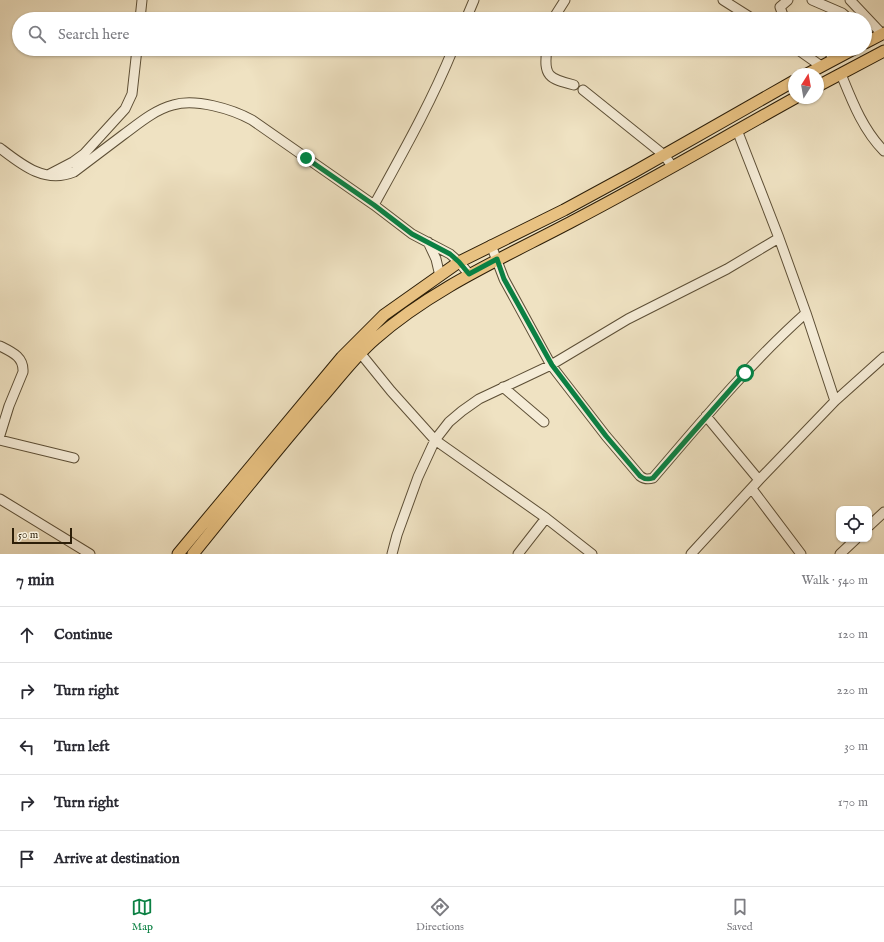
<!DOCTYPE html>
<html lang="en">
<head>
<meta charset="utf-8">
<style>
  body { margin:0; font-family:"IM FELL English",serif; background:#f7f7f7; color:#2b2b33 }
  .controls { position:absolute; right:12px; bottom:12px; display:grid; overflow:hidden; border-radius:8px; box-shadow:0 1px 3px #0004 }
  .controls button { width:36px; height:36px; display:grid; place-items:center; padding:0; border:0; border-bottom:1px solid #e1e1e2; background:#fff; color:#2b2b33; font:20px sans-serif }
  .compass { position:absolute; left:788px; top:68px; width:36px; height:36px; border-radius:50%; background:#fff; box-shadow:0 1px 3px #0004; rotate:11deg }
  .scale { position:absolute; left:12px; bottom:10px; width:60px; box-sizing:border-box; padding-left:4px; border:2px solid #2c1e08; border-top:0; font-size:11px; line-height:14px; white-space:nowrap; color:#2c1e08; -webkit-text-stroke:3px #f5ecd7; paint-order:stroke }
  .stop { position:absolute; width:12px; height:12px; margin:-9px; border:3px solid #0b8043; border-radius:50%; background:#fff }
  .stop.end { background:#0b8043; border-color:#fff; box-shadow:0 1px 4px #0008 }
  .list { margin:0; padding:0; list-style:none }
  h2 { display:flex; justify-content:space-between; align-items:center; height:52px; margin:0; padding:0 16px; font-size:17px }
  h2 small { font-size:13px; font-weight:400; color:#7c7c81 }
  .list li { display:grid; grid-template-columns:26px 1fr auto; gap:12px; align-items:center; box-sizing:border-box; height:56px; padding:0 16px; border-top:1px solid #e1e1e2 }
  .list b { display:block; font-size:15px; white-space:nowrap }
  .list em { font-size:13px; font-style:normal; color:#7c7c81 }
  .icon { flex:none; width:22px; height:22px; fill:none; stroke:currentColor; stroke-width:2; stroke-linecap:round; stroke-linejoin:round }
  .map { position:relative; flex:none; width:884px; height:554px; overflow:hidden }
  .search { position:absolute; background:#fff; box-shadow:0 1px 3px #0004; left:12px; right:12px; top:12px; height:44px; display:flex; align-items:center; gap:10px; box-sizing:border-box; padding:0 14px; border-radius:22px; color:#7c7c81; font-size:15px }
  .sheet { height:332px; background:#fff }
  nav { display:flex; justify-content:space-around; align-items:center; box-sizing:border-box; height:56px; border-top:1px solid #e1e1e2; background:#fff; font-size:11px; color:#7c7c81 }
  nav a { display:grid; justify-items:center; gap:2px }
  nav .on { color:#0b8043 }
  .map>svg:first-child { display:block }
</style>
</head>
<body>
<div class="map">
<svg width="884" height="554" viewBox="0 0 884 554">
  <rect width="100%" height="100%" fill="#efe2c2"/>
  <filter id="stains"><feTurbulence type="fractalNoise" baseFrequency=".005" numOctaves="4"/><feColorMatrix values="0 0 0 0 .2 0 0 0 0 .09 0 0 0 0 .02 0 0 0 .5 -.17"/></filter>
  <radialGradient id="worn" r=".72"><stop offset=".6" stop-color="#630" stop-opacity="0"/><stop offset="1" stop-color="#630" stop-opacity=".3"/></radialGradient>
  <g fill="none" stroke-linecap="round" stroke-linejoin="round">
    <g stroke="#5d4f36" stroke-width="11">
      <path id="minor" d="M723,0L753,19
        M812,0L842,13L849,19
        M850,0L882,34
        M140,19L142,0
        M466,19L474,0
        M553,19L565,0
        M786,19L784,18L780,7L788,0
        M547,49C543,76 549,79 574,85
        M797,49L821,66
        M827,49L834,59
        M841,74C852,101 863,130 884,151
        M583,90L664,155L672,166
        M737,130L779,238L806,313L835,401
        M0,148C22,165 45,184 74,172C91,159 107,147 123,135C138,124 154,110 173,105C195,98 232,109 252,120L374,205L412,234L450,254L459,262L469,274
        M50,174L73,162L84,154L125,109L132,94L137,49
        M374,205C402,154 431,103 453,49
        M428,242L436,259L440,276
        M491,245L504,279L551,365L606,436L640,476C644,479 647,480 653,478C702,421 750,363 806,313
        M0,346C12,352 24,357 23,372L9,406L0,435
        M357,349L391,391L435,440L546,518L592,554
        M503,387L544,422
        M706,416L759,480
        M0,440L74,458
        M752,489L801,554
        M0,499L90,554
        M869,526L884,512
        M392,554L397,535L418,477L435,440L449,422L462,411L479,399L551,365L628,319L727,269L779,238
        M518,554L546,518
        M691,554L759,480L835,401L884,357
        M840,554L856,539"/>
    </g>
    <g stroke="#2c1e08" stroke-width="13">
      <path id="major" d="M865,43L884,33
        M807,74L854,49
        M818,86L884,51
        M178,554L342,357L384,315L459,262L564,210L634,172L794,81
        M193,554C234,503 275,452 318,402C337,381 353,358 375,339C433,288 505,257 573,221C648,182 721,139 795,98"/>
    </g>
    <use href="#minor" stroke="#f5ecd7" stroke-width="9"/>
    <use href="#major" stroke="#e8c181" stroke-width="11"/>
  </g>
  <g fill="none" stroke-linecap="round" stroke-linejoin="round">
    <path stroke="#0b8043" stroke-width="5" d="M306,158L374,205L412,234L450,254L459,262L469,274L497,259L504,279L552,365L606,436L640,476C644,479 647,480 653,478L745,373"/>
  </g>
  <rect width="100%" height="100%" filter="url(#stains)"/>
  <rect width="100%" height="100%" fill="url(#worn)"/>
</svg>
<div class="controls">
<button><svg class="icon" aria-label="locate" viewBox="0 0 24 24"><circle cx="12" cy="12" r="6"/><path d="M12 2v4M12 18v4M2 12h4M18 12h4"/></svg></button>
</div>
<svg class="compass" viewBox="-18 -18 36 36"><path d="M0-13l5 13h-10z" fill="#e53935"/><path d="M0 13l5-13h-10z" fill="#7c7c81"/></svg>
<div class="scale">50 m</div>
<div class="stop" style="left:745px;top:373px"></div>
<div class="stop end" style="left:306px;top:158px"></div>
<div class="search"><svg class="icon" aria-label="search" viewBox="0 0 24 24"><circle cx="10" cy="10" r="6"/><path d="M15 15l6 6"/></svg>Search here</div>
</div>
<section class="sheet">
<h2>7 min<small>Walk · 540 m</small></h2>
<ul class="list">
<li><svg class="icon" aria-label="ahead" viewBox="0 0 24 24"><path d="M12 20V5M6 11l6-6 6 6"/></svg><div><b>Continue</b></div><em>120 m</em></li>
<li><svg class="icon" aria-label="right" viewBox="0 0 24 24"><path d="M7 20v-9h11M14 6l5 5-5 5"/></svg><div><b>Turn right</b></div><em>220 m</em></li>
<li><svg class="icon" aria-label="left" viewBox="0 0 24 24"><path d="M17 20v-9H6M10 6l-5 5 5 5"/></svg><div><b>Turn left</b></div><em>30 m</em></li>
<li><svg class="icon" aria-label="right" viewBox="0 0 24 24"><path d="M7 20v-9h11M14 6l5 5-5 5"/></svg><div><b>Turn right</b></div><em>170 m</em></li>
<li><svg class="icon" aria-label="arrive" viewBox="0 0 24 24"><path d="M6 21V4h12l-3 4 3 4H6"/></svg><div><b>Arrive at destination</b></div></li>
</ul>
</section>
<nav>
<a class="on"><svg class="icon" aria-label="map" viewBox="0 0 24 24"><path d="M3 6l6-2 6 2 6-2v14l-6 2-6-2-6 2zM9 4v14M15 6v14"/></svg>Map</a>
<a><svg class="icon" aria-label="directions" viewBox="0 0 24 24"><path d="M12 3l9 9-9 9-9-9zM9 14v-3h6M13 9l2 2-2 2"/></svg>Directions</a>
<a><svg class="icon" aria-label="saved" viewBox="0 0 24 24"><path d="M7 4h10v16l-5-4-5 4z"/></svg>Saved</a>
</nav>
</body>
</html>
